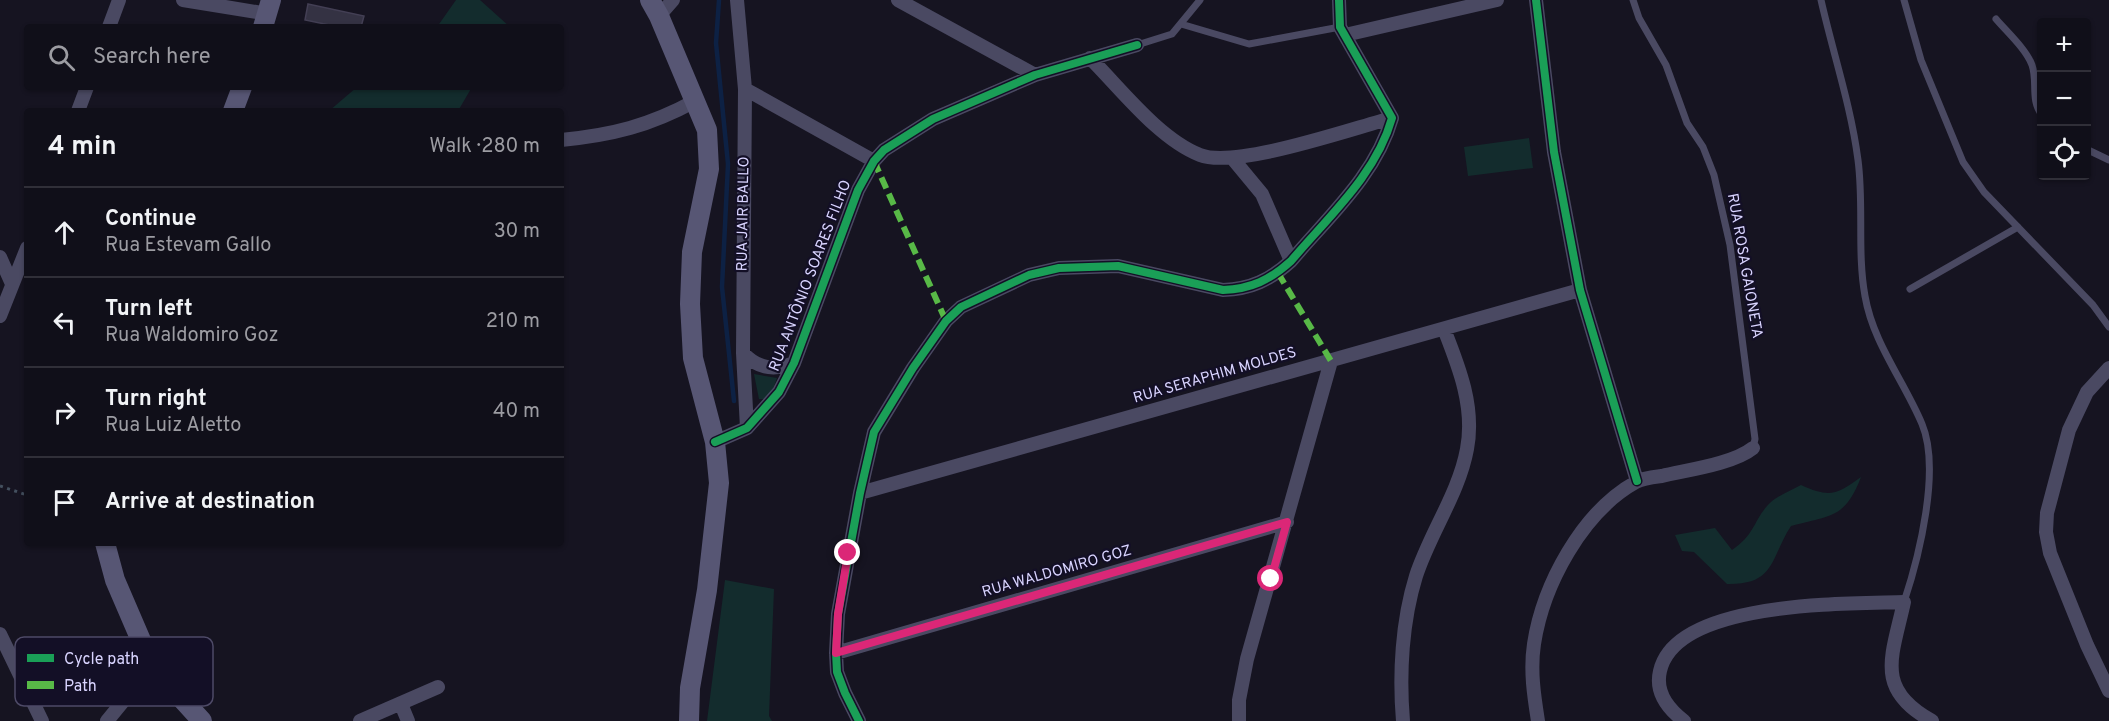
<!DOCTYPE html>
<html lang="en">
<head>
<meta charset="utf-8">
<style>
  body { margin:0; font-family:Overpass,sans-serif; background:#191822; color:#f1f3f6 }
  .controls { position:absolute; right:18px; top:18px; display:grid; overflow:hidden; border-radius:6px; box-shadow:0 2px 4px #0004 }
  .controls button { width:54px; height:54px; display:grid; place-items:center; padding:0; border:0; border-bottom:2px solid #302f38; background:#100f19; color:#f1f3f6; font:30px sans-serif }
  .stop { position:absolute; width:18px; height:18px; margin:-14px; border:4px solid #db2777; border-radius:50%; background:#fff }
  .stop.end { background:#db2777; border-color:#fff; box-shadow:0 2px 6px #0008 }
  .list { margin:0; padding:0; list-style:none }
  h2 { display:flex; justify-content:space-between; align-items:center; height:78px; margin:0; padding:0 24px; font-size:26px }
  h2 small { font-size:20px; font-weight:400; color:#9c9ca2 }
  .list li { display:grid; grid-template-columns:39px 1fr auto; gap:18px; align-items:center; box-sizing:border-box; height:90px; padding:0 24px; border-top:2px solid #302f38 }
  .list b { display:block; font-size:22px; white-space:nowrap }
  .list p { margin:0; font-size:20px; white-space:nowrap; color:#9c9ca2 }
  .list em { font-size:20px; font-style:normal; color:#9c9ca2 }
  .icon { flex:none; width:33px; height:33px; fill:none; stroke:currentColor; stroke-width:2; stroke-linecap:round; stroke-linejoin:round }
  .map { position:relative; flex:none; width:2109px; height:721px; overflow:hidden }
  .search { position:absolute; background:#100f19; box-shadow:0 2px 4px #0004; left:24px; top:24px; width:540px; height:66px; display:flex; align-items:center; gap:15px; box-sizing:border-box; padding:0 21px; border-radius:6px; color:#9c9ca2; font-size:22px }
  .panel { position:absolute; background:#100f19; box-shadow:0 2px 4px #0004; left:24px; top:108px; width:540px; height:438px; border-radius:6px }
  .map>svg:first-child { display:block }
</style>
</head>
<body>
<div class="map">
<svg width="2109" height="721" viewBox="0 0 2109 721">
  <rect width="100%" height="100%" fill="#161421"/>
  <path fill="#132c2d" d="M456,0H480L510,27H437Z
    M357,87H472L458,111H329Z
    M1529,138L1533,168L1468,176L1464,147Z
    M754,374L777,378L773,389L765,399H759Z
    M1861,477C1845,519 1831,515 1791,526C1770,558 1776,585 1727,584L1694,552L1682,551L1675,535L1715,528L1732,550C1757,533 1753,519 1771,502C1779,495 1792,490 1801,485C1830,498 1836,495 1861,477Z
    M725,580L774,589L769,716L772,721H707Z"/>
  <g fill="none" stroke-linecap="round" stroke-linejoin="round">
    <path stroke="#0d2144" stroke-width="4.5" d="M719,0L716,43L728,164L722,287L734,401"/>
  </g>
  <path fill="#343243" stroke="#433f54" stroke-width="1.5" d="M308,4L364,16L361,27H339L305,20Z"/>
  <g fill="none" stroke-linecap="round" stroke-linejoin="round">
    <path stroke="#44505f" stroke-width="3" stroke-dasharray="3 4.5" stroke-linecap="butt" d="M0,486L27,495"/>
    <path stroke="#4a4962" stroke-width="7" d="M1633,0L1639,18L1666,65L1687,123L1703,147L1714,175L1730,245L1755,439L1753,448
      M1821,0C1833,53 1851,106 1858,160C1864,205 1857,252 1865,296C1873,343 1904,381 1922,424C1941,469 1919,557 1904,602
      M1904,0L1921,60L1963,162L1984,192L2093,305L2109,327
      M1996,19C2007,32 2026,49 2032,65C2038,82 2030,100 2042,115
      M1181,24L1249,44L1340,27
      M1137,45L1172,34L1200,0
      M2086,149L2109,160
      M1910,289L2018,227"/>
    <path stroke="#4a4962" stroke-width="14" d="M183,0L268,14
      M737,0L745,89L743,353L747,428
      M898,0L1035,75
      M1536,0L1554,152L1580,290L1637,481
      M659,16L673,0
      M109,27L119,0
      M1345,35L1497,0
      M1090,58C1121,89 1159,139 1200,155C1236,169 1350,129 1392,118
      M745,89L874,161
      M78,111L87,87
      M561,140C612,135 649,126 695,101
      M1233,159L1262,194L1291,261
      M0,257L12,284
      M0,316L27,248
      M743,353C758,369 774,371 794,363
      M2109,368L2087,392L2069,430L2047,513L2046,532L2050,553L2087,645L2109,691
      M715,442L747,428L779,392L794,363L858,190L874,161L884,150L933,119L1035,75L1137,45
      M860,493L1580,290
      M0,634L42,721
      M836,653L1287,522
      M401,704L408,721
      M107,721L152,666
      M360,721L438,687
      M859,721L845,693L837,672L836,653L838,614L860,493L874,432L913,368L946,321L961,307L1029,275L1059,268L1118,266L1223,290C1251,289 1270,280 1291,261C1328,217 1376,175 1392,118L1340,27L1339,0
      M1239,721V700L1247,659L1331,361
      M1403,721C1399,674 1402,621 1416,576C1430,533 1459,493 1467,449C1475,407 1459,367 1444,329
      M1538,721C1534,696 1530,670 1534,644C1543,585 1582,512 1636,482C1643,478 1654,477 1662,476C1687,470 1733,464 1753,448
      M1684,721C1667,708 1655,692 1660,671C1676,600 1848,604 1904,602C1892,657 1874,689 1932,721"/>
    <path stroke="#575674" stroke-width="20" d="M650,0L659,16L707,130L709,169L692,252L690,304L693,358L715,442L719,483L707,590L690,688L689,721
      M263,27L271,0
      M233,111L242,87
      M105,543L115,580L152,666L202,721"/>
    <path stroke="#58b947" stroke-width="6" stroke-dasharray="12 6" stroke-linecap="butt" d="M874,161L946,321
      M1278,273L1331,361"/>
    <g stroke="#130f26" stroke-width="11">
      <path id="cycleway" d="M1536,0L1554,152L1580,290L1637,481
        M715,442L747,428L779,392L794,363L858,190L874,161L884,150L933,119L1035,75L1137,45
        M859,721L845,693L837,672L836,653L838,614L860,493L874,432L913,368L946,321L961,307L1029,275L1059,268L1118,266L1223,290C1251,289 1270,280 1291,261C1328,217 1376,175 1392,118L1340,27L1339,0"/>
    </g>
    <use href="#cycleway" stroke="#1a9f57" stroke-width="8"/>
  </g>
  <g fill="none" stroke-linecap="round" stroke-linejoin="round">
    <path stroke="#db2777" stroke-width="8" d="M848,553L838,614L836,653L1287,522L1271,579"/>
  </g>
  <g text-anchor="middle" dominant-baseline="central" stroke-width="4.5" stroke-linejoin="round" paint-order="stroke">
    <g font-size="15" fill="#d9d4ff" stroke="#130f26">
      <text transform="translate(744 214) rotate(-89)">RUA JAIR BALLO</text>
      <text transform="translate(1744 266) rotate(80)">RUA ROSA GAIONETA</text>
      <text transform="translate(811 276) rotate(-69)">RUA ANTÔNIO SOARES FILHO</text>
      <text transform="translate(1215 376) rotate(-16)">RUA SERAPHIM MOLDES</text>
      <text transform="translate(1057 572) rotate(-16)">RUA WALDOMIRO GOZ</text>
    </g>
  </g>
  <rect x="15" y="637" width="198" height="69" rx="9" fill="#130f26" stroke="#4e4a67" stroke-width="1.5"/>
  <rect x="27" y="654" width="27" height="8" fill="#1a9f57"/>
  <rect x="27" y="681" width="27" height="8" fill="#58b947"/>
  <g font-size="16" fill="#d9d4ff">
    <text x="64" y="664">Cycle path</text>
    <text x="64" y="691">Path</text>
  </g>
</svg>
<div class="controls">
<button>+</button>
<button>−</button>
<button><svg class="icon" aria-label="locate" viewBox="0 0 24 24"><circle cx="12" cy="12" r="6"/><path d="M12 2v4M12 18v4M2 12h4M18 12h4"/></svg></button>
</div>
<div class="stop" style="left:1271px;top:579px"></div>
<div class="stop end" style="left:848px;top:553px"></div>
<div class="search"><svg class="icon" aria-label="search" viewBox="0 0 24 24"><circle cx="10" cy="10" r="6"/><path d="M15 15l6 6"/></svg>Search here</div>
<section class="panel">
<h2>4 min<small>Walk · 280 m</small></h2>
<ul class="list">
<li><svg class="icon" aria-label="ahead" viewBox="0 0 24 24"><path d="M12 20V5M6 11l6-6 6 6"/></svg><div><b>Continue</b><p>Rua Estevam Gallo</p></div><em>30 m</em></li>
<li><svg class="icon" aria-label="left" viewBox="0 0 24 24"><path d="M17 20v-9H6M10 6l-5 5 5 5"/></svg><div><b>Turn left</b><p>Rua Waldomiro Goz</p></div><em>210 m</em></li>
<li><svg class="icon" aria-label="right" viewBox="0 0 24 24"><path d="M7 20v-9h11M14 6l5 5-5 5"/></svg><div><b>Turn right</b><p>Rua Luiz Aletto</p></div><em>40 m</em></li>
<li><svg class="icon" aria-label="arrive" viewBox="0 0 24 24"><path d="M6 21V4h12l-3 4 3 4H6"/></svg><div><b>Arrive at destination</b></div></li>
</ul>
</section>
</div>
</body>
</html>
